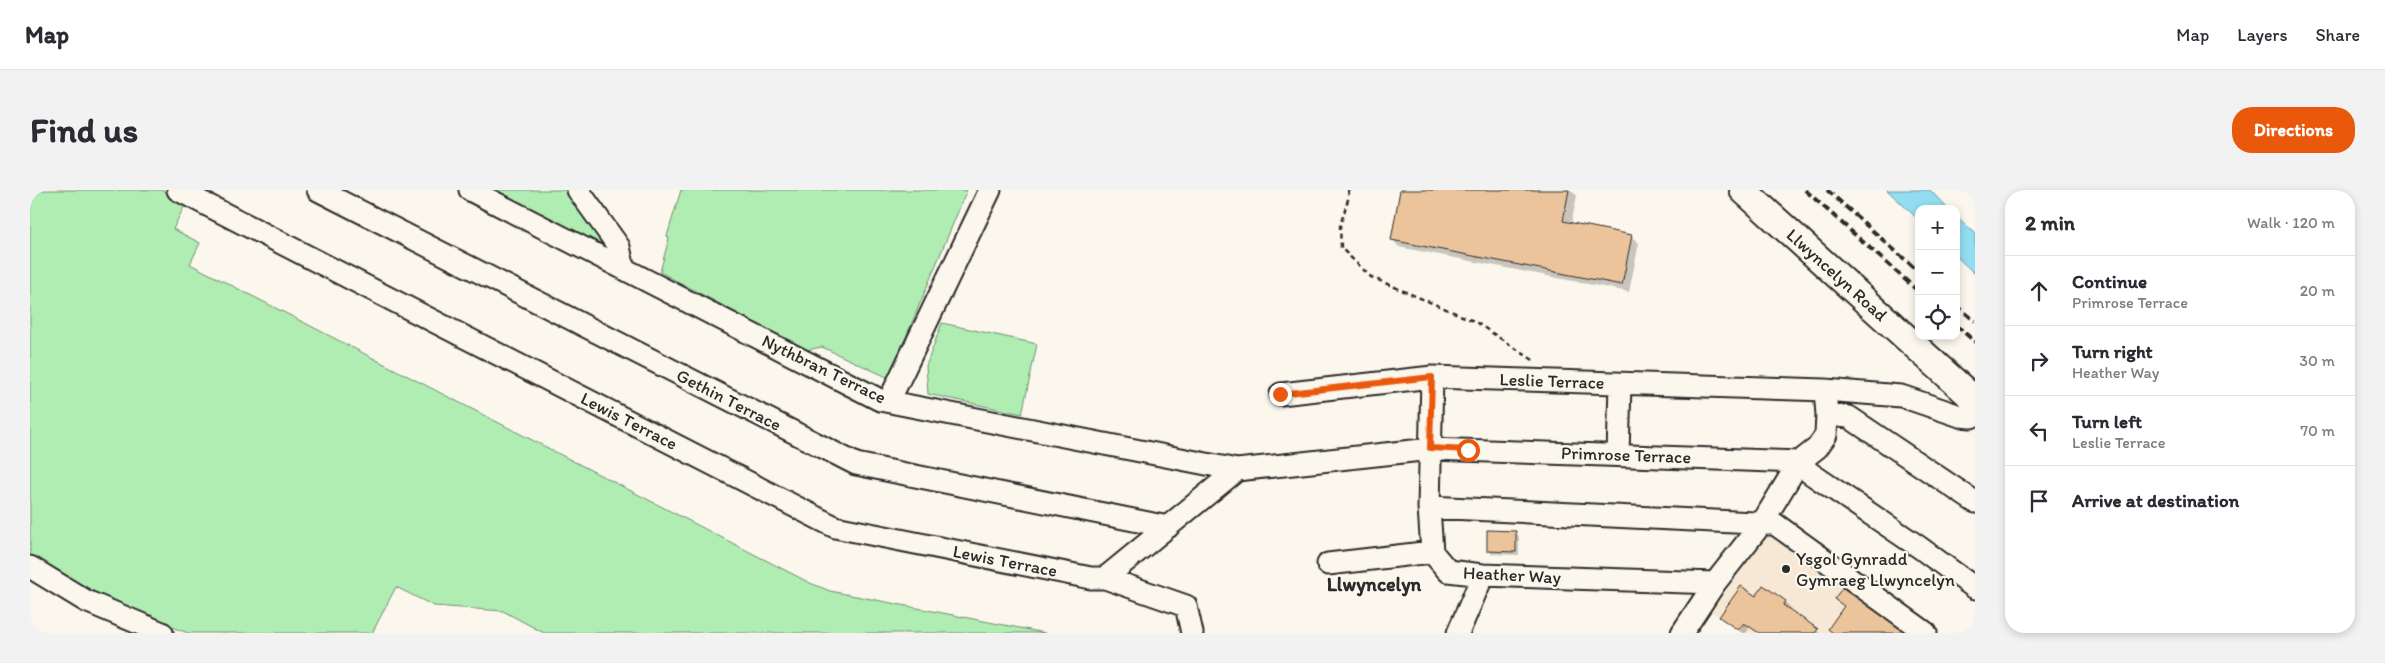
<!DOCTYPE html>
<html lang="en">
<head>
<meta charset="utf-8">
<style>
  body { margin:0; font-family:Itim,sans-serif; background:#f2f2f3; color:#2b2b33 }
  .controls { position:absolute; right:15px; top:15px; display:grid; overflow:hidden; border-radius:10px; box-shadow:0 2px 8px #0003 }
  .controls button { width:45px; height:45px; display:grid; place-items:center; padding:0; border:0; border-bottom:1px solid #e1e1e2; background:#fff; color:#2b2b33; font:25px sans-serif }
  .stop { position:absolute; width:15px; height:15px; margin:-11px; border:4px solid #ea580c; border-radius:50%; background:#fff }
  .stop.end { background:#ea580c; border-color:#fff; box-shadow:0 1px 5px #0008 }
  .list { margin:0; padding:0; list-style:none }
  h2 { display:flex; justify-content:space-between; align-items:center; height:65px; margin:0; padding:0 20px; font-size:21px }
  h2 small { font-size:16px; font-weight:400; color:#7c7c81 }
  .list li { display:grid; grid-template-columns:32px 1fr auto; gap:15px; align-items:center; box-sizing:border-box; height:70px; padding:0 20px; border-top:1px solid #e1e1e2 }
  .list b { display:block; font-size:19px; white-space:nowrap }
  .list p { margin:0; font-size:16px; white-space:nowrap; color:#7c7c81 }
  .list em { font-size:16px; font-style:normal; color:#7c7c81 }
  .icon { flex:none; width:28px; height:28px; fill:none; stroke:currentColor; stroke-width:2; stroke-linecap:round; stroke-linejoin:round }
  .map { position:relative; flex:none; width:1945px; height:443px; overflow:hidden; border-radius:20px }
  header { display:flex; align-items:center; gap:30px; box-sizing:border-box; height:70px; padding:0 25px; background:#fff; border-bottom:1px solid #e1e1e2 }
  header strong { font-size:24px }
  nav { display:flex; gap:28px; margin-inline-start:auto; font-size:18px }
  .intro { display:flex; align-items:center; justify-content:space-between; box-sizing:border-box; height:120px; padding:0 30px }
  h1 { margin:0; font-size:35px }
  .button { padding:12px 22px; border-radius:20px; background:#ea580c; color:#fff; font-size:18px; font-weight:700 }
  main { display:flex; gap:30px; padding:0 30px }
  aside { flex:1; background:#fff; border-radius:20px; box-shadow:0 2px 8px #0003 }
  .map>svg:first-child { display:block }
</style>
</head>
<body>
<header>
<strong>Map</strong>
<nav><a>Map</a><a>Layers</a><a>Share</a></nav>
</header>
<div class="intro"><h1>Find us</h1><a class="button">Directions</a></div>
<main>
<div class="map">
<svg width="1945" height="443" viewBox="0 0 1945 443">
  <rect width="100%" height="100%" fill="#fbf7ec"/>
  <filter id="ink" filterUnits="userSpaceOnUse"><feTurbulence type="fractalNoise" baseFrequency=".02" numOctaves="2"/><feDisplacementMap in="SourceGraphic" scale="10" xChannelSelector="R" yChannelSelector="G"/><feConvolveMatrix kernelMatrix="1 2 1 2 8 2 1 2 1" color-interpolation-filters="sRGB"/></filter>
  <g filter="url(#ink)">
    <path fill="#f6e8d4" d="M1743,338L1886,443H1712L1681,421Z"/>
    <path fill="#b0edb3" stroke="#6e8c6f" d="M11,0H133L156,13L143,39L170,53L160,74L780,393L800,401L1015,443H514L473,421L404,416L366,397L342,443H158L71,411L0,367V8Z
      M465,0H542L582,60Z
      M651,0H937L859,188L792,157L776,160L630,82L639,48L637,46Z
      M912,133L1007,154L992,224L898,204L896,176Z"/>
    <path fill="#91ddf2" stroke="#6896a2" d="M1857,0H1900L1918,19H1889V30Z
      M1926,26L1945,43V84L1926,66Z"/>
    <path fill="#0003" d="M1371,0H1541L1547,6L1541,34L1601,46L1609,53L1599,102L1369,57L1362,49Z
      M1485,342L1489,346V365L1462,364L1458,360Z
      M1726,408L1755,412L1761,418L1759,420L1790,443H1728L1720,437L1716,443H1712L1691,427Z"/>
    <path fill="#ecc49c" stroke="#2b2b2b" d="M1370,0H1539L1533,31L1602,45L1592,95L1361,50Z
      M1457,340L1486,341V362L1457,361Z
      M1733,395L1756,411L1753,415L1788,439L1785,443H1729L1714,433L1708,440L1689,427L1711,396L1726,406Z
      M1813,397L1879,443H1803L1798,439L1814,416L1804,409Z"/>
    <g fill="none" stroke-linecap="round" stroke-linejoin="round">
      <g stroke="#2b2b2b" stroke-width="25">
        <path id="minor" d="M148,0L805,337L1061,388H1075L1156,416L1162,443
          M288,0L826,274L1138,337
          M440,0L850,210L1207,280L1401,259L1769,272L1780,283L1889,357L1945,398
          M548,0L589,57L594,79
          M1402,187L1399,317L1402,362L1418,381L1453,385L1685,393
          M1251,204L1402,187L1795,200L1871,206L1930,226L1941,227L1945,225
          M859,211L960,0
          M1797,225L1819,227L1945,312
          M1588,265L1590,194
          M1399,317L1745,334L1896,443
          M1298,374L1402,362
          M0,377L56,411L132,443
          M1075,388L1207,280
          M1428,443L1453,385
          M1652,443L1685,393L1732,333L1769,272L1787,258L1796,245L1797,225L1795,200"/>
      </g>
      <g stroke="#2b2b2b" stroke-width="30">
        <path id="major" d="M1713,0L1945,210"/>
      </g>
      <path stroke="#2b2b2b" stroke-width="2.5" stroke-dasharray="5 4" stroke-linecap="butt" d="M1318,0L1319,6L1310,36L1311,58L1341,87L1444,131L1506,172"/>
      <use href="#minor" stroke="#fbf7ec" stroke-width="21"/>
      <use href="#major" stroke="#fbf7ec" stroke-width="26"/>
      <path stroke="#2b2b2b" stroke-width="4" stroke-dasharray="8 4" stroke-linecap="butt" d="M1775,0L1889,102
        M1797,0L1889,82
        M1926,115L1945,131
        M1926,135L1945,152"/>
    </g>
  </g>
  <g fill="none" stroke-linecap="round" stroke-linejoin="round" filter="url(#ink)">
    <path stroke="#ea580c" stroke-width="6" d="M1250,204L1402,187L1400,258L1438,260"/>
  </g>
  <circle fill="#2b2b2b" stroke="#fbf7ec" stroke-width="2" cx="1756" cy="379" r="5"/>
  <g text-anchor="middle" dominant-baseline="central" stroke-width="4.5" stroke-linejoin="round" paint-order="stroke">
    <g font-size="18" fill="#2b2b2b" stroke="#fbf7ec">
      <text transform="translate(1807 85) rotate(42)">Llwyncelyn Road</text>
      <text transform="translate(794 179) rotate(26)">Nythbran Terrace</text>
      <text transform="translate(1522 191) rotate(2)">Leslie Terrace</text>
      <text transform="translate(699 210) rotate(27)">Gethin Terrace</text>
      <text transform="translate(599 231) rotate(27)">Lewis Terrace</text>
      <text transform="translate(1596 265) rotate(2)">Primrose Terrace</text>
      <text transform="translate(975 371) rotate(11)">Lewis Terrace</text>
      <text transform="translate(1482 385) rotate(3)">Heather Way</text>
    </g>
    <g font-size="18" fill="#2b2b2b" stroke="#fbf7ec" text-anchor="start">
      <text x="1766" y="369">Ysgol Gynradd<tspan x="1766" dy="21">Gymraeg Llwyncelyn</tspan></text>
    </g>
    <g font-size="20" font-weight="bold" fill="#2b2b2b" stroke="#fbf7ec">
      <text x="1344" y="394">Llwyncelyn</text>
    </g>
  </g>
</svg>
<div class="controls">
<button>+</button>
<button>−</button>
<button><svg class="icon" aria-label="locate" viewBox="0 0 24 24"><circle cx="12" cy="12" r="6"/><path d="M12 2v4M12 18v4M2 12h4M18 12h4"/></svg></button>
</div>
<div class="stop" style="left:1438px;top:260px"></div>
<div class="stop end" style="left:1250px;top:204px"></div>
</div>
<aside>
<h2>2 min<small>Walk · 120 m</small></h2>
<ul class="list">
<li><svg class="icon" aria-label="ahead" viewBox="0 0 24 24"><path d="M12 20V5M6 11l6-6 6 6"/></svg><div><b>Continue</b><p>Primrose Terrace</p></div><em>20 m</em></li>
<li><svg class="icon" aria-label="right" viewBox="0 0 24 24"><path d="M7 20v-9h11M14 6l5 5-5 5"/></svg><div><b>Turn right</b><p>Heather Way</p></div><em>30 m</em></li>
<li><svg class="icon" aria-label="left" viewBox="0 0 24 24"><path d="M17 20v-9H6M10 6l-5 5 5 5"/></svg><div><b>Turn left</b><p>Leslie Terrace</p></div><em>70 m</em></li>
<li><svg class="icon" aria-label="arrive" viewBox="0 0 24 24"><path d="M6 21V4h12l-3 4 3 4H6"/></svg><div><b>Arrive at destination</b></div></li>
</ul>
</aside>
</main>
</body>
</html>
